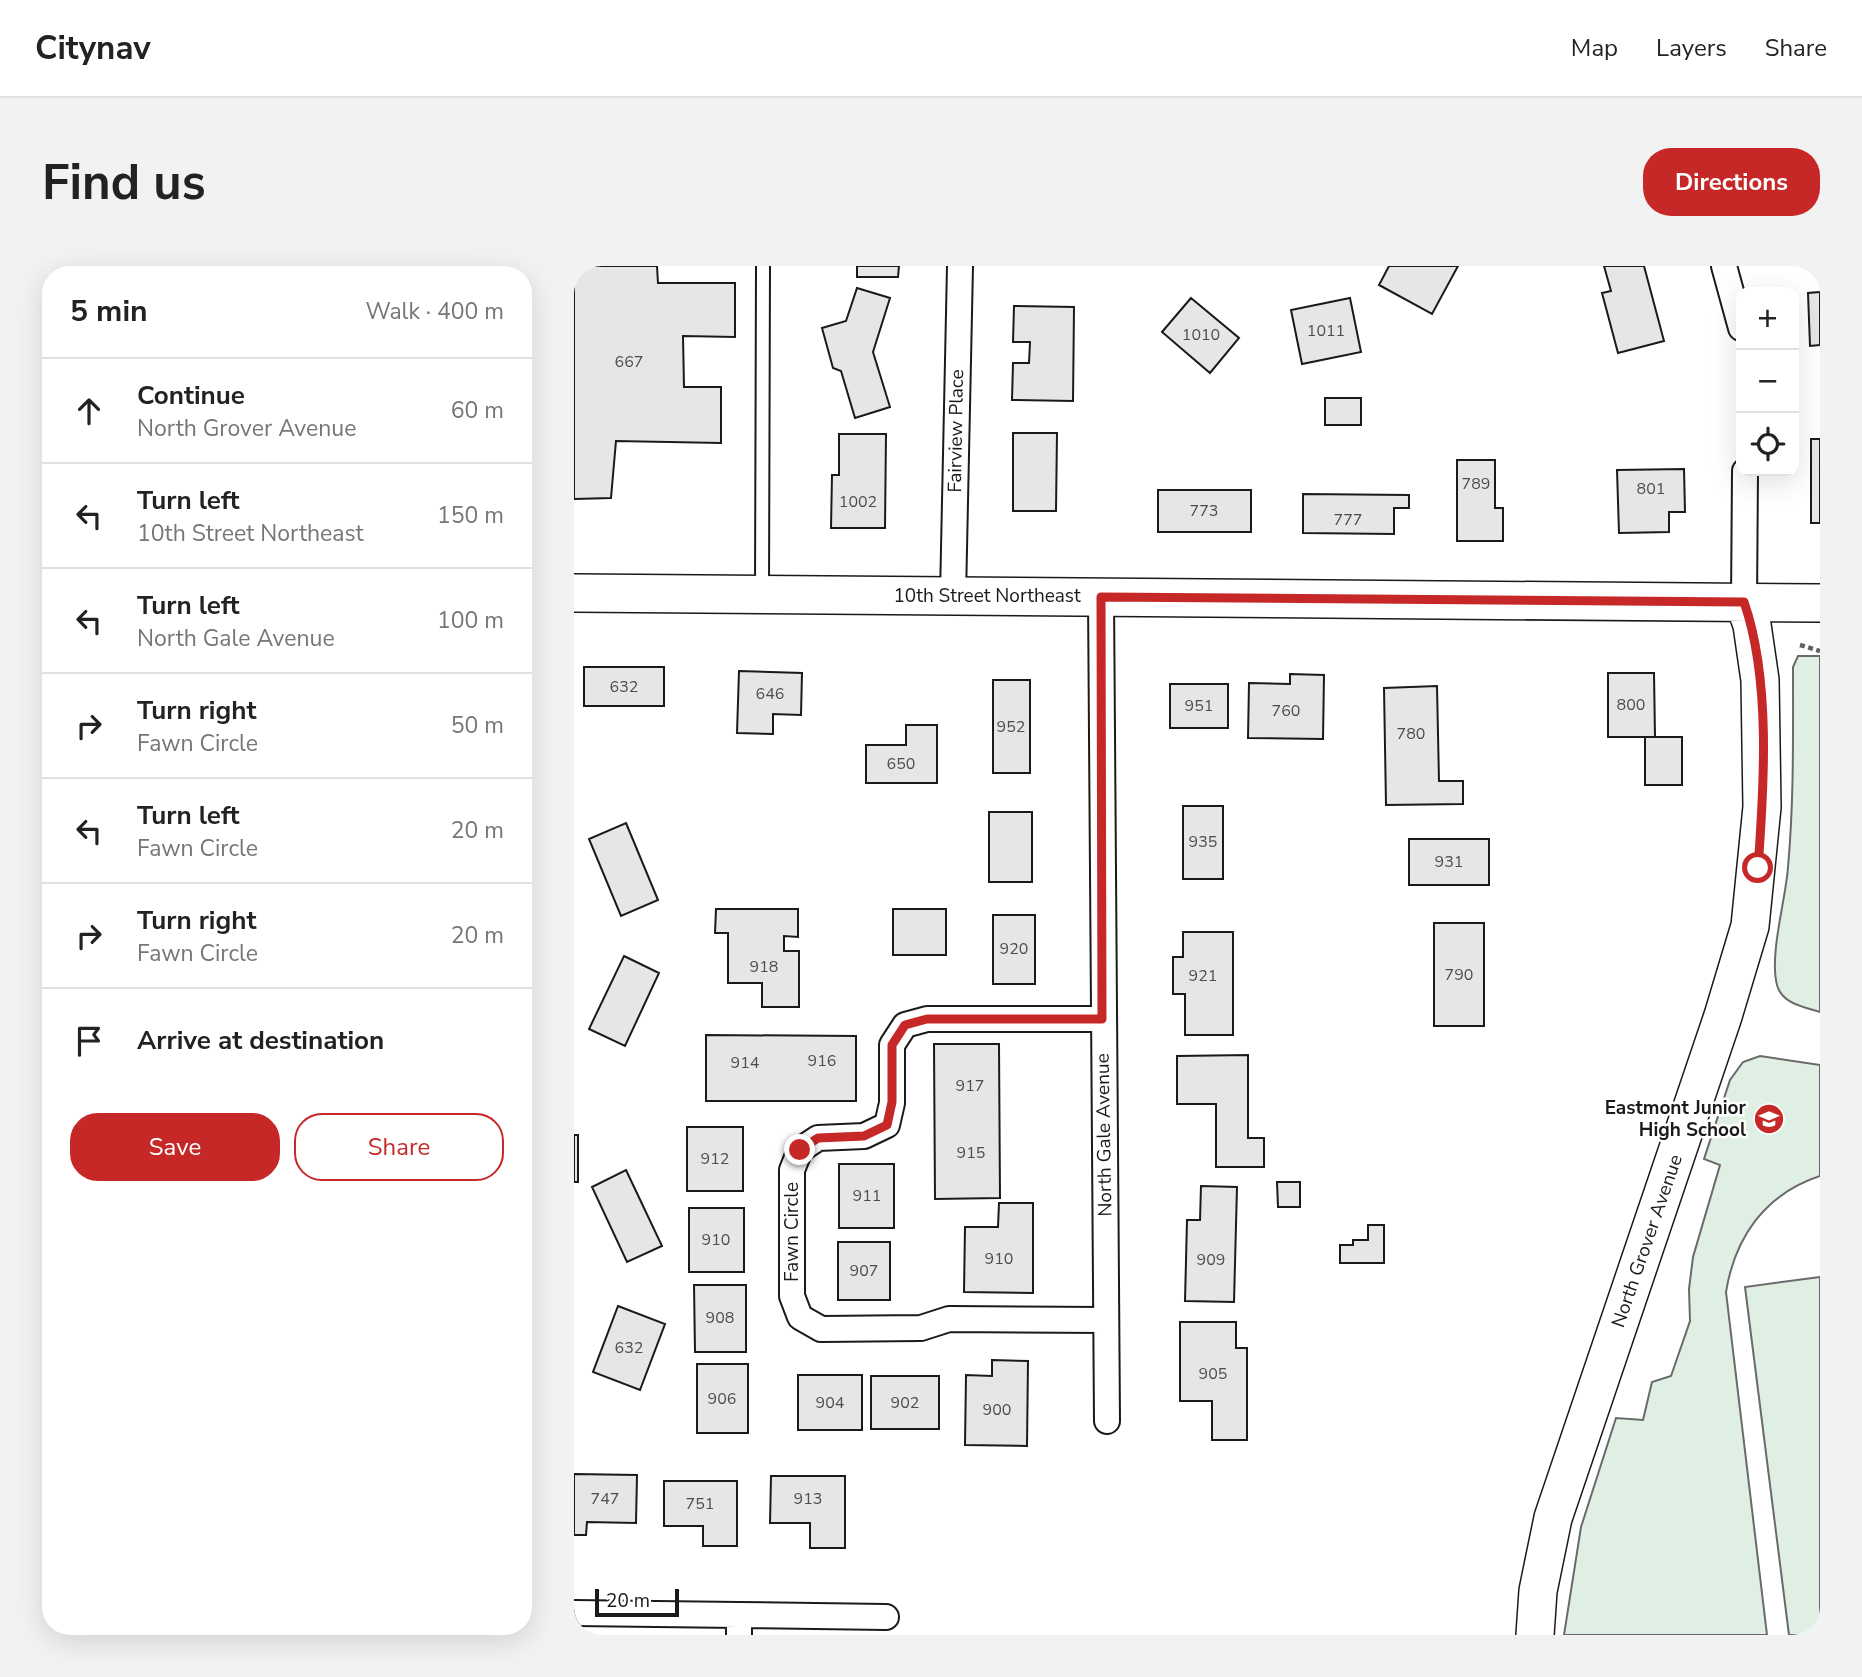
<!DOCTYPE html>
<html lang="en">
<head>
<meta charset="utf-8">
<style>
  body { margin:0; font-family:"Nunito Sans",sans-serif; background:#f2f2f2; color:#222 }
  .controls { position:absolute; right:21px; top:21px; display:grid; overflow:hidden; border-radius:14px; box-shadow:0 7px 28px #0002 }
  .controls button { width:63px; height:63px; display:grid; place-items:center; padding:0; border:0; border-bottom:2px solid #e0e0e0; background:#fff; color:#222; font:35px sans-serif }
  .scale { position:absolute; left:21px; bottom:18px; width:84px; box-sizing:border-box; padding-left:7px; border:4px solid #1a1a1a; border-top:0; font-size:19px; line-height:24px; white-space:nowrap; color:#1a1a1a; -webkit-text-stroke:5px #fff; paint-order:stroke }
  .stop { position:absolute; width:21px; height:21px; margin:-16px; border:5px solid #c62828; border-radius:50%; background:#fff }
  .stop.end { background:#c62828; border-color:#fff; box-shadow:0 2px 7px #0008 }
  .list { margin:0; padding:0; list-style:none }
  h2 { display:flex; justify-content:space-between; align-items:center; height:91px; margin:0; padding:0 28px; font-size:30px }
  h2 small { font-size:23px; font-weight:400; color:#767676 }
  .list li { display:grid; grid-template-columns:46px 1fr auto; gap:21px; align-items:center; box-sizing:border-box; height:105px; padding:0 28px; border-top:2px solid #e0e0e0 }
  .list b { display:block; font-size:26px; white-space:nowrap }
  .list p { margin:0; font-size:23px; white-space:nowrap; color:#767676 }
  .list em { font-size:23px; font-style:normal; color:#767676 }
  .actions { display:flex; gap:14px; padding:21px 28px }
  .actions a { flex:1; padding:16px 0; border:2px solid #c62828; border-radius:28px; text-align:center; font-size:24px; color:#c62828 }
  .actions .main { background:#c62828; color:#fff }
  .icon { flex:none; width:38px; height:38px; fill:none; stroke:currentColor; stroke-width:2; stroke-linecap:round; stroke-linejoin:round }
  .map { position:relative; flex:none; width:1246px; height:1369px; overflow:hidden; border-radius:28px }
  header { display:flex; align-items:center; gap:42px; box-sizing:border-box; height:98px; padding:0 35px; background:#fff; border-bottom:2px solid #e0e0e0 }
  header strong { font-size:33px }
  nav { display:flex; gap:38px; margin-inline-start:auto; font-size:24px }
  .intro { display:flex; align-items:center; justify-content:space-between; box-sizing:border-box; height:168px; padding:0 42px }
  h1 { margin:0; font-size:49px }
  .button { padding:18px 32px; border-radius:28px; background:#c62828; color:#fff; font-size:24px; font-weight:700 }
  main { display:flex; gap:42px; padding:0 42px }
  aside { flex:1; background:#fff; border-radius:28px; box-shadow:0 7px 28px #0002 }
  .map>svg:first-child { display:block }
</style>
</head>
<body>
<header>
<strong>Citynav</strong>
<nav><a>Map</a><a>Layers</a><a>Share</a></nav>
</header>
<div class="intro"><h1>Find us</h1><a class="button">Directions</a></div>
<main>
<aside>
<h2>5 min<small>Walk · 400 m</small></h2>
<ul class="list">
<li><svg class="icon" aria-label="ahead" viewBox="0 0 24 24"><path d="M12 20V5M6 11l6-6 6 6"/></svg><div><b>Continue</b><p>North Grover Avenue</p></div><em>60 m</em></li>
<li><svg class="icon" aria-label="left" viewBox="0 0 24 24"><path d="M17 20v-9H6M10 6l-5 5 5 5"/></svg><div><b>Turn left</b><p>10th Street Northeast</p></div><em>150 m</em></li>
<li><svg class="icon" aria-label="left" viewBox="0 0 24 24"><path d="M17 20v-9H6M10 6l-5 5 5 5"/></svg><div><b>Turn left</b><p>North Gale Avenue</p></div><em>100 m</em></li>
<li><svg class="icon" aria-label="right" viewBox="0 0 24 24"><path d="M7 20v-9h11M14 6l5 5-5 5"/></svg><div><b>Turn right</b><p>Fawn Circle</p></div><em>50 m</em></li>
<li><svg class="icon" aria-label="left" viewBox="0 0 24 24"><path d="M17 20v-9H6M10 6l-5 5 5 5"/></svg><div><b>Turn left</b><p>Fawn Circle</p></div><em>20 m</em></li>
<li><svg class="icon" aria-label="right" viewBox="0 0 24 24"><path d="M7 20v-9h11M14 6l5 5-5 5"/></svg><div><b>Turn right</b><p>Fawn Circle</p></div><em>20 m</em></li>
<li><svg class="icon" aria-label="arrive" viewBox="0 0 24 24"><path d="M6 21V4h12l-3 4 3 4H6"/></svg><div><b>Arrive at destination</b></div></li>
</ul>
<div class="actions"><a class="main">Save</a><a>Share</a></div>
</aside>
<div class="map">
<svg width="1246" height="1369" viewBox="0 0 1246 1369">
  <rect width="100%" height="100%" fill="#fff"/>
  <path fill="#e0efe3" stroke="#6a6a6a" stroke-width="2" d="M1224,390H1246V746C1230,741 1208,738 1203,719C1195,688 1212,633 1214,601C1220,535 1219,468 1219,401Z
    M1186,790L1246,799V910C1191,928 1161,971 1152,1026L1193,1369H990L1007,1261L1042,1152L1069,1154L1078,1116L1097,1110L1116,1055L1115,1023L1119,991L1146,899L1130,893L1156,814L1169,796Z
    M1246,1011V1369H1215L1171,1021Z"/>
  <path fill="#e6e6e6" stroke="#1a1a1a" stroke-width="2" d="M0,0H83L84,17H161V71L109,70L110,121H147V177L42,175L37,232L0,233Z
    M283,0H325L324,11H283Z
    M815,0H884L858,48L805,19Z
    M1030,0H1070L1090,75L1044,87L1028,27L1037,25Z
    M283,22L316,32L299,86L316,141L281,152L267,105L259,102L248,62L272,55Z
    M1246,26V79L1236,80L1234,27Z
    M617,32L665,72L636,107L588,66Z
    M776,32L787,86L728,98L717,44Z
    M440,40L500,41L499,135L438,134L439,97H455L456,76H439Z
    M751,132H787V159H751Z
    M439,167H483L482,245H439Z
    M265,168H312L311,262H257L258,209H265Z
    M1237,173H1246V257H1237Z
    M883,194H921V242H929V275H883Z
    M1110,203L1111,246H1095V266L1045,267L1043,204Z
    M584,224H677V266H584Z
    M729,228L835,229V242H820V268L729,267Z
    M10,401H90V440H10Z
    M165,405L228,407L227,449L199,448V468L163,467Z
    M1034,407H1080L1081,471H1034Z
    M716,408L750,409L749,473L674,472L675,417L716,418Z
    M419,414H456V507H419Z
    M596,418H654V462H596Z
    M863,420L865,515H889V538L812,539L810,422Z
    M332,459H363V517H292V479H332Z
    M1071,471H1108V519H1071Z
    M609,540H649V613H609Z
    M415,546H458V616H415Z
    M52,557L84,634L47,650L15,573Z
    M835,573H915V619H835Z
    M142,643H224V671L210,670V685H225V741H188V717H154V667H141Z
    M319,643H372V689H319Z
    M419,649H461V718H419Z
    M860,657H910V760H860Z
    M609,666H659V769H611V728H599V691H609Z
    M50,690L85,707L51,780L15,763Z
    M132,769L282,770V835H132Z
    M360,778H425L426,932L361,933Z
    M674,789V872H690V901H642V838H603V790Z
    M113,861H169V925H113Z
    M0,869H4V916H0Z
    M265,898H320V962H265Z
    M52,904L88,980L53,996L18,921Z
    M703,916H726V941H704Z
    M627,920L663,921L660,1036L611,1035L613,954H626Z
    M425,937H459V1027L390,1026L391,961H424Z
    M115,942H170V1006H115Z
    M794,959H810V997H766V979H779V974H794Z
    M264,976H316V1034H264Z
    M120,1019H172V1086H121Z
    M44,1040L91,1058L66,1124L19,1106Z
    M606,1056H662V1082H673V1174H638V1135H606Z
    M418,1094L454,1095L453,1180L391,1179L392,1109L418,1110Z
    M123,1098H174V1167H123Z
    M224,1109H288V1164H224Z
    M297,1110H365V1163H297Z
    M0,1208L63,1209L62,1257L13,1256L12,1269H0Z
    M197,1210H271V1282H236V1257H196Z
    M90,1215H163V1280H129V1260H90Z"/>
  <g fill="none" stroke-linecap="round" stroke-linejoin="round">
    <g stroke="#1a1a1a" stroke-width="16">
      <path id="lane" d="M188,325L189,0"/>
    </g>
    <g stroke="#1a1a1a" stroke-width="28">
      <path id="street" d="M1150,0L1167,62
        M379,330L386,0
        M527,331L533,1155
        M1170,336L1171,205
        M529,753H353L331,759L318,779V837L313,859L290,870L244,872L226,884L218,904V1030L226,1051L247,1063L347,1062L375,1053L532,1054
        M0,1347L165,1349
        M165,1369V1349L312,1351"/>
    </g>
    <g stroke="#1a1a1a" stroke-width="40">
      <path id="secondary" d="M0,327L1246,337
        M961,1369L964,1325L979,1252L1149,750L1176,660L1188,541L1186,414L1178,359L1170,336"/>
    </g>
    <path stroke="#5f5f5f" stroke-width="4.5" stroke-dasharray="5 3.5" stroke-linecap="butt" d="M1226,379L1246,385"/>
    <use href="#lane" stroke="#fff" stroke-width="12"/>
    <use href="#street" stroke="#fff" stroke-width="24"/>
    <use href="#secondary" stroke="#fff" stroke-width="37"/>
  </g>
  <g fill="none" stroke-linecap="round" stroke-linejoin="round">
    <path stroke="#c62828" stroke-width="9" d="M226,884L244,872L290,870L313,859L318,836V779L331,759L353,753H528L527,331L1170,336C1197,413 1190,521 1184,602"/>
  </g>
  <defs>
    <g id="school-disc" transform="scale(1.575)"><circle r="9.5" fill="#c62828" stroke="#fff"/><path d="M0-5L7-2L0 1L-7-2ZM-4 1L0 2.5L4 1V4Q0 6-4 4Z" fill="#fff"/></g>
  </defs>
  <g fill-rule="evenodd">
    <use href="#school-disc" x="1195" y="853"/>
  </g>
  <g text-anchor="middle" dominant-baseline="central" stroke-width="5" stroke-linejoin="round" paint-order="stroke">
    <g font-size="16" fill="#4d4d4d">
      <text x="752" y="65">1011</text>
      <text x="627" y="69">1010</text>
      <text x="55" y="96">667</text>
      <text x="902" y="218">789</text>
      <text x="1077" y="223">801</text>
      <text x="284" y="236">1002</text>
      <text x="630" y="245">773</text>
      <text x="774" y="254">777</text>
      <text x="50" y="421">632</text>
      <text x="196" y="428">646</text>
      <text x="1057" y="439">800</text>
      <text x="625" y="440">951</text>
      <text x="712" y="445">760</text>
      <text x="437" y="461">952</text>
      <text x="837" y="468">780</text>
      <text x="327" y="498">650</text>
      <text x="629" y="576">935</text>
      <text x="875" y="596">931</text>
      <text x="440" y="683">920</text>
      <text x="190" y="701">918</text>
      <text x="885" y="709">790</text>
      <text x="629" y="710">921</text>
      <text x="248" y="795">916</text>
      <text x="171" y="797">914</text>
      <text x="396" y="820">917</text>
      <text x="397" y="887">915</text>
      <text x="141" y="893">912</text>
      <text x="293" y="930">911</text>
      <text x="142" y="974">910</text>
      <text x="425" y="993">910</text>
      <text x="637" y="994">909</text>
      <text x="290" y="1005">907</text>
      <text x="146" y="1052">908</text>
      <text x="55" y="1082">632</text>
      <text x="639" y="1108">905</text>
      <text x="148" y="1133">906</text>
      <text x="256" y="1137">904</text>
      <text x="331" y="1137">902</text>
      <text x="423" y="1144">900</text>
      <text x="31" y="1233">747</text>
      <text x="234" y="1233">913</text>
      <text x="126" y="1238">751</text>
    </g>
    <g font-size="19" fill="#1a1a1a" stroke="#fff">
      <text transform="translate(382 165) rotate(-89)">Fairview Place</text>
      <text x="413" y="330">10th Street Northeast</text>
      <text transform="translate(530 869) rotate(-91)">North Gale Avenue</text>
      <text transform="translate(218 966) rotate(-90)">Fawn Circle</text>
      <text transform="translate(1073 975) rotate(-71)">North Grover Avenue</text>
    </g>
    <g font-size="19" font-weight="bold" fill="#1a1a1a" stroke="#fff" text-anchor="end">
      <text x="1172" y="842">Eastmont Junior<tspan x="1172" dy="22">High School</tspan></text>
    </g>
  </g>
</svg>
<div class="controls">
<button>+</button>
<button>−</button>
<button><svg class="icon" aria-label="locate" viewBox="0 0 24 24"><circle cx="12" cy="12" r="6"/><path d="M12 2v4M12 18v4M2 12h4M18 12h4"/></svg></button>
</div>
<div class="scale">20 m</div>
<div class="stop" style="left:1184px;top:602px"></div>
<div class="stop end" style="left:226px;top:884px"></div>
</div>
</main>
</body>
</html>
